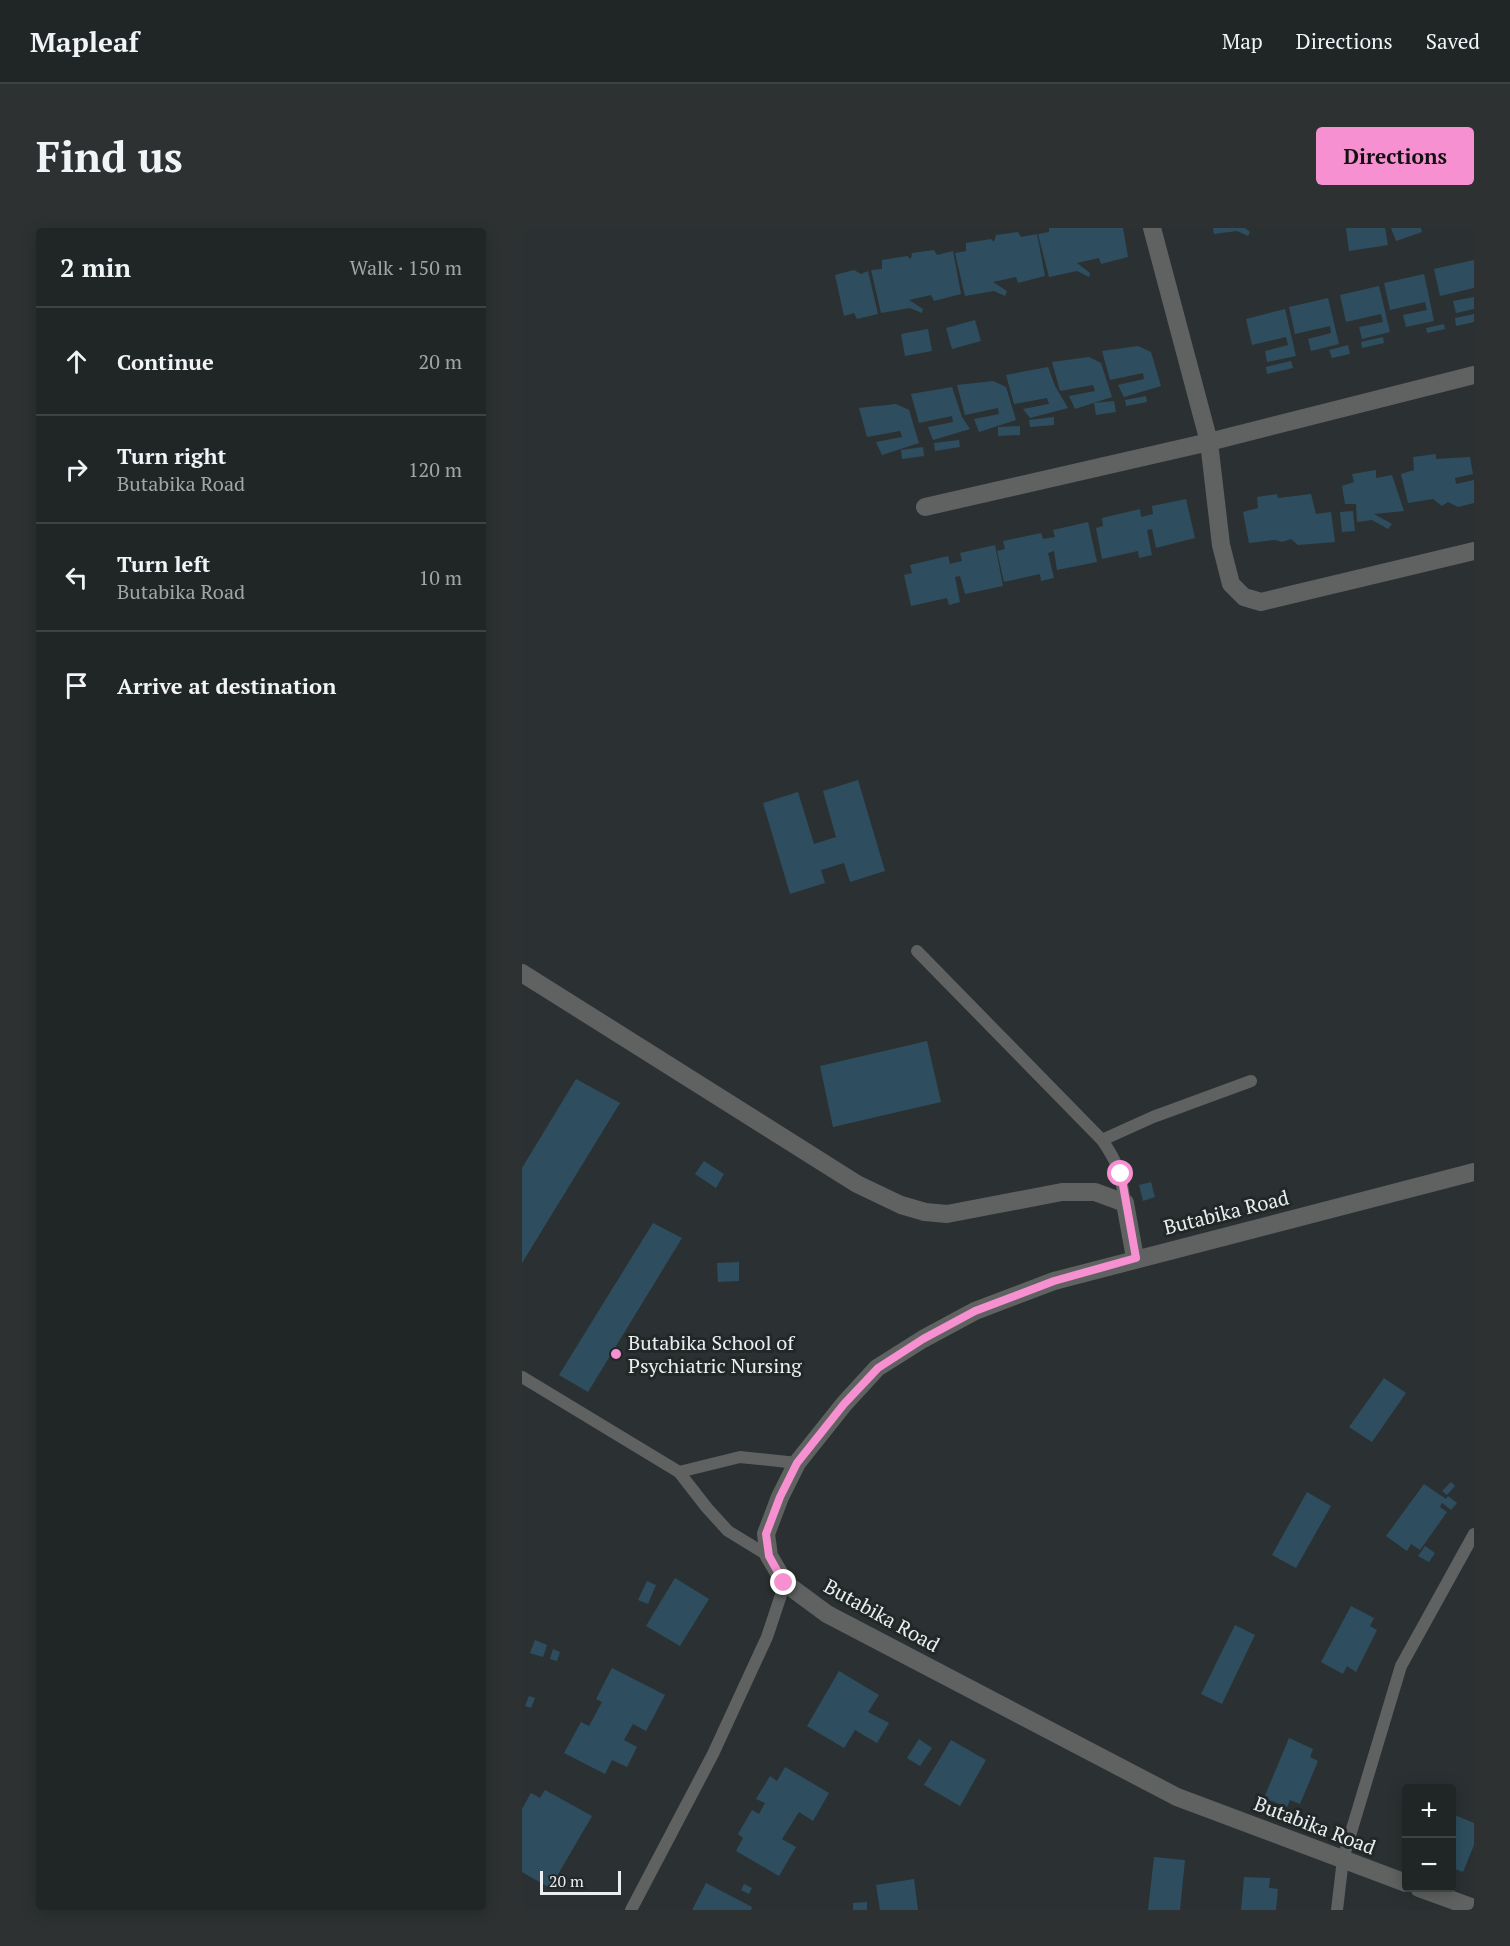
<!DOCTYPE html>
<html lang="en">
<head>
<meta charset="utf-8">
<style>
  body { margin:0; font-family:"PT Serif",serif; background:#2d3132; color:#f1f3f6 }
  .controls { position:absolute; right:18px; bottom:18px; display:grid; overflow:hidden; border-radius:6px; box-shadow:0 3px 15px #0003 }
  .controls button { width:54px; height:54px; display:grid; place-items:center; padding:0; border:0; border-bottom:2px solid #3d4243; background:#202526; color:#f1f3f6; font:30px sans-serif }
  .scale { position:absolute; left:18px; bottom:15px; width:81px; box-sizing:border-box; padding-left:6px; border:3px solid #ebeeef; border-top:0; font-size:16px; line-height:21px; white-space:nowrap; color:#ebeeef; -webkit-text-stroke:4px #222728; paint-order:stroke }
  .stop { position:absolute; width:18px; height:18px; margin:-14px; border:4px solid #f690d0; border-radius:50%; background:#fff }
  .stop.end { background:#f690d0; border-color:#fff; box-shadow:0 2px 6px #0008 }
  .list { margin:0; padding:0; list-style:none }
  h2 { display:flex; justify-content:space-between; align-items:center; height:78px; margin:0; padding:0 24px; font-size:26px }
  h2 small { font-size:20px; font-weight:400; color:#a2a5a7 }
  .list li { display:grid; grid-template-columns:39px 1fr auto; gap:18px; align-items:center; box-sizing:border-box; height:108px; padding:0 24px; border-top:2px solid #3d4243 }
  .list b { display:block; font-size:22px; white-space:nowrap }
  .list p { margin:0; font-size:20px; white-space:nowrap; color:#a2a5a7 }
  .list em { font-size:20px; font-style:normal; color:#a2a5a7 }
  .icon { flex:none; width:33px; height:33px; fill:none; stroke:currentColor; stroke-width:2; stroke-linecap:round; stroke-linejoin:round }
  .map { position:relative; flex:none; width:952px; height:1682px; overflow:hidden; border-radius:6px }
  header { display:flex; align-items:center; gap:36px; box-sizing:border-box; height:84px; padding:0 30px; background:#202526; border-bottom:2px solid #3d4243 }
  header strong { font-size:28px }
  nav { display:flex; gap:33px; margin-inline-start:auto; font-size:21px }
  .intro { display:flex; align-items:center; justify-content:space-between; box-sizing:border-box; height:144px; padding:0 36px }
  h1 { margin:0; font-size:42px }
  .button { padding:15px 27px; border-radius:6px; background:#f690d0; color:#111; font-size:21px; font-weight:700 }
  main { display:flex; gap:36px; padding:0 36px }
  aside { flex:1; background:#202526; border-radius:6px; box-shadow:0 3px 15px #0003 }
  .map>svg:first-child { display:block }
</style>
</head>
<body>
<header>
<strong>Mapleaf</strong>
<nav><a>Map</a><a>Directions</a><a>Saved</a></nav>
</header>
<div class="intro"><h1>Find us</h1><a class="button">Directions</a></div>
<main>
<aside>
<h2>2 min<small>Walk · 150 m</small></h2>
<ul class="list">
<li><svg class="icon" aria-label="ahead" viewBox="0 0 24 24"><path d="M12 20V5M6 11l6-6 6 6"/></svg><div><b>Continue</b></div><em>20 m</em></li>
<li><svg class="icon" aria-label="right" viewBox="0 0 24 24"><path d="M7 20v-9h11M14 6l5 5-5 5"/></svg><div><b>Turn right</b><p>Butabika Road</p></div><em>120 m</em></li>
<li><svg class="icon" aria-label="left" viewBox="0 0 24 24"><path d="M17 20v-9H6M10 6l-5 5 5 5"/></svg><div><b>Turn left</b><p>Butabika Road</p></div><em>10 m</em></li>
<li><svg class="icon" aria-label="arrive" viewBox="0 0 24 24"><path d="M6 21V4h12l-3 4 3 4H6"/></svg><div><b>Arrive at destination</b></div></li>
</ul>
</aside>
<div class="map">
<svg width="952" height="1682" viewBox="0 0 952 1682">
  <rect width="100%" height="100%" fill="#2b3132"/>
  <path fill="#2e4e5f" d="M527,0H601L606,29L579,36L577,30L555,35L568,45L567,49L555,43L527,49L516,6L527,4Z
    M691,0H723L728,4L726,8L715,3L692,6Z
    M824,0H863L866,17L827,23Z
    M869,0H899L900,4L874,13Z
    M496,4L499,9L515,6L523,48L496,55L494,49L471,54L485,63L483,68L472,63L443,68L433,25L444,23V15L469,11L472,14L474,7Z
    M412,22L415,27L431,23L439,66L412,73L409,67L387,72L401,81L400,85L388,80L359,85L349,42L360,41V32L385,28L389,31L390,25Z
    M952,32V60L918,68L912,41Z
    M332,42L339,46L346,43L356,86L335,91L332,85L322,88L313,47Z
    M902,46L912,93L884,99L881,87L905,82L903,74L868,82L862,55Z
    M857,58L868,104L840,111L837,99L861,94L859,86L824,94L818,67Z
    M952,69V81L934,85L931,73Z
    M806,70L817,116L789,123L786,111L809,105L808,98L773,106L767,79Z
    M763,81L774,128L745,134L743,123L766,117L764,109L730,117L724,91Z
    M952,86V94L934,98L933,90Z
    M453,92L459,113L430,121L424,100Z
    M922,96L923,101L905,105L904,100Z
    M406,101L410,123L383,128L379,106Z
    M861,109L862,115L840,120L839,114Z
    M826,117L828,126L810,130L807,122Z
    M616,118L629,124L639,158L602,169L596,157L622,151L621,145L588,152L580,123Z
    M567,129L579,135L590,169L553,181L547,168L573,163L571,157L538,163L530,134Z
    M769,133L771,140L745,146L744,139Z
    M526,139L533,158L546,180L508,190L501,181L527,176L525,170L492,176L484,147Z
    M471,153L484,159L494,192L457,204L452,191L477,186L476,180L443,187L435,157Z
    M430,159L440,189L448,201L411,212L406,199L431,194L430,188L397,195L389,166Z
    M624,168L625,174L604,178L603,172Z
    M592,173L594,184L574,187L572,175Z
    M374,176L387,182L397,215L360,227L354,214L380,209L378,203L345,209L337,180Z
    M532,189V197L508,199L507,192Z
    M498,198V207L476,208V199Z
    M437,212L438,219L413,223L412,215Z
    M401,219L402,228L380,231L379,222Z
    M914,226V231L948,229L951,246L933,250L934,256L952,252V275L936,279L926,274L920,278L911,271L886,275L879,246L892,242L891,229Z
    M854,242V250L870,247L882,283L852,286L870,296L866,301L850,292L835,294L834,276H823L820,258L832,254L830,246Z
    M755,266L756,270L789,266L794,286L809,284L813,314L776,317L769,311L760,314L753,312L727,315L721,284L736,280L735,269Z
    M664,271L673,310L634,320L630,301L625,302L630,327L617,330L616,323L580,331L574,300L581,298L580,290L618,281L619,289L631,286L630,278Z
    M831,283L833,303L820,304L818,284Z
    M566,294L575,334L535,342L532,323L526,325L532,350L519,353L518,346L482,354L475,323L483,321L481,313L519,305L521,311L533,309L531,302Z
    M473,317L481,358L443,366L438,348L433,349L438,374L427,377L425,370L389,378L382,347L390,345L388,337L426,328L428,336L440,333L438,325Z
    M336,552L363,643L328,654L322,635L299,642L303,655L268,666L241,575L276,564L292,616L314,609L301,563Z
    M405,813L419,874L311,899L298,838Z
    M54,851L98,875L0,1035V940Z
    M182,933L202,946L194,960L173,946Z
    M629,954L633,969L621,973L617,957Z
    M131,995L160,1010L66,1164L37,1147Z
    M217,1034V1053L196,1054L195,1035Z
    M862,1150L884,1165L850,1214L827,1199Z
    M929,1254L933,1258L925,1267L920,1263Z
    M902,1256L924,1271L926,1268L935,1275L929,1282L920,1275L918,1279L925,1284L898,1322L889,1316L885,1323L864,1308Z
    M785,1264L809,1278L774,1340L750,1327Z
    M903,1318L913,1325L907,1334L896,1328Z
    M153,1350L187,1371L158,1418L124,1398Z
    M125,1353L134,1357L126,1376L116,1372Z
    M829,1378L852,1390L848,1398L855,1402L834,1444L825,1438L821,1446L799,1434Z
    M713,1397L733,1407L700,1476L679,1466Z
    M13,1412L25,1417L21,1429L8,1425Z
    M31,1421L38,1424L35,1433L28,1431Z
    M90,1440L143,1467L124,1503L111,1496L102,1512L115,1519L105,1539L90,1532L83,1546L42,1525L59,1494L67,1498L80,1474L74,1471Z
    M317,1443L357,1467L346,1484L367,1495L355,1515L333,1502L322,1520L285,1498Z
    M7,1468L13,1470L9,1480L3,1478Z
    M767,1510L791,1521L788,1529L796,1533L778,1576L768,1572L765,1579L742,1570Z
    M397,1511L410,1520L398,1538L385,1530Z
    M429,1512L464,1532L438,1578L402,1557Z
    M263,1539L307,1565L291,1593L277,1584L260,1611L274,1619L257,1648L214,1623L221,1610L216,1606L230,1582L237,1586L243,1575L234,1571L248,1548L255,1553Z
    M23,1562L70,1588L28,1660L0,1644V1581L9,1565L18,1570Z
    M930,1586L952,1595V1617L941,1644L930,1640Z
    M632,1629L663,1632L658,1682H626Z
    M722,1649L748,1650L747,1660L756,1661L754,1682H719Z
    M392,1651L396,1682H358L354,1657Z
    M184,1655L230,1679L229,1682H170Z
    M222,1656L230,1660L227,1666L219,1662Z
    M345,1674V1682H331V1675Z"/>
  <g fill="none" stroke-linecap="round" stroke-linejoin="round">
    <path stroke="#5f6261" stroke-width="12" d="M395,723L580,912C597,936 599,947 603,975
      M580,912L631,889L729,853
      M0,1149L157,1244L185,1280L206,1303L247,1328
      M157,1244L218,1229L275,1235
      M109,1682L191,1526L245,1409L263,1355
      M815,1682L821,1631L879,1438L952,1306"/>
    <path stroke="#5f6261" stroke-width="18" d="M630,0L687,214L699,317L709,356L722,369L739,374L952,323
      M403,279L687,214L952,147
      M0,745L335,956L379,977L403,984L425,986L540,964H573L603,975L613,1030
      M884,1655L655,1569L305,1386L263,1355L247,1328L244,1306L258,1269L275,1235L322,1176L355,1140L401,1111L453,1083L532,1053L952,944
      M897,1660L952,1680"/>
  </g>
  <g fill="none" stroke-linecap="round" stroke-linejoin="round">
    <path stroke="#f690d0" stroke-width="8" d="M262,1355L247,1328L244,1306L258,1269L275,1235L322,1176L356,1140L401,1111L453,1083L532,1053L614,1030L599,946"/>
  </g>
  <circle fill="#f690d0" stroke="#222728" stroke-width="2" cx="94" cy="1126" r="6"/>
  <g text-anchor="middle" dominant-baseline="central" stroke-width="6" stroke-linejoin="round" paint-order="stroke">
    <g font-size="20" fill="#ebeeef" stroke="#222728">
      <text transform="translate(704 984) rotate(-14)">Butabika Road</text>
      <text transform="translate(360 1387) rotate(29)">Butabika Road</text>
      <text transform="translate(793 1597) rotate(21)">Butabika Road</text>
    </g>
    <g font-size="20" fill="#ebeeef" stroke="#222728" text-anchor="start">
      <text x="106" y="1114">Butabika School of<tspan x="106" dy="23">Psychiatric Nursing</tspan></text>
    </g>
  </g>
</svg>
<div class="controls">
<button>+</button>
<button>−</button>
</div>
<div class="scale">20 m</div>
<div class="stop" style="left:599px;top:946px"></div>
<div class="stop end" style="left:262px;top:1355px"></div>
</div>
</main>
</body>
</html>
